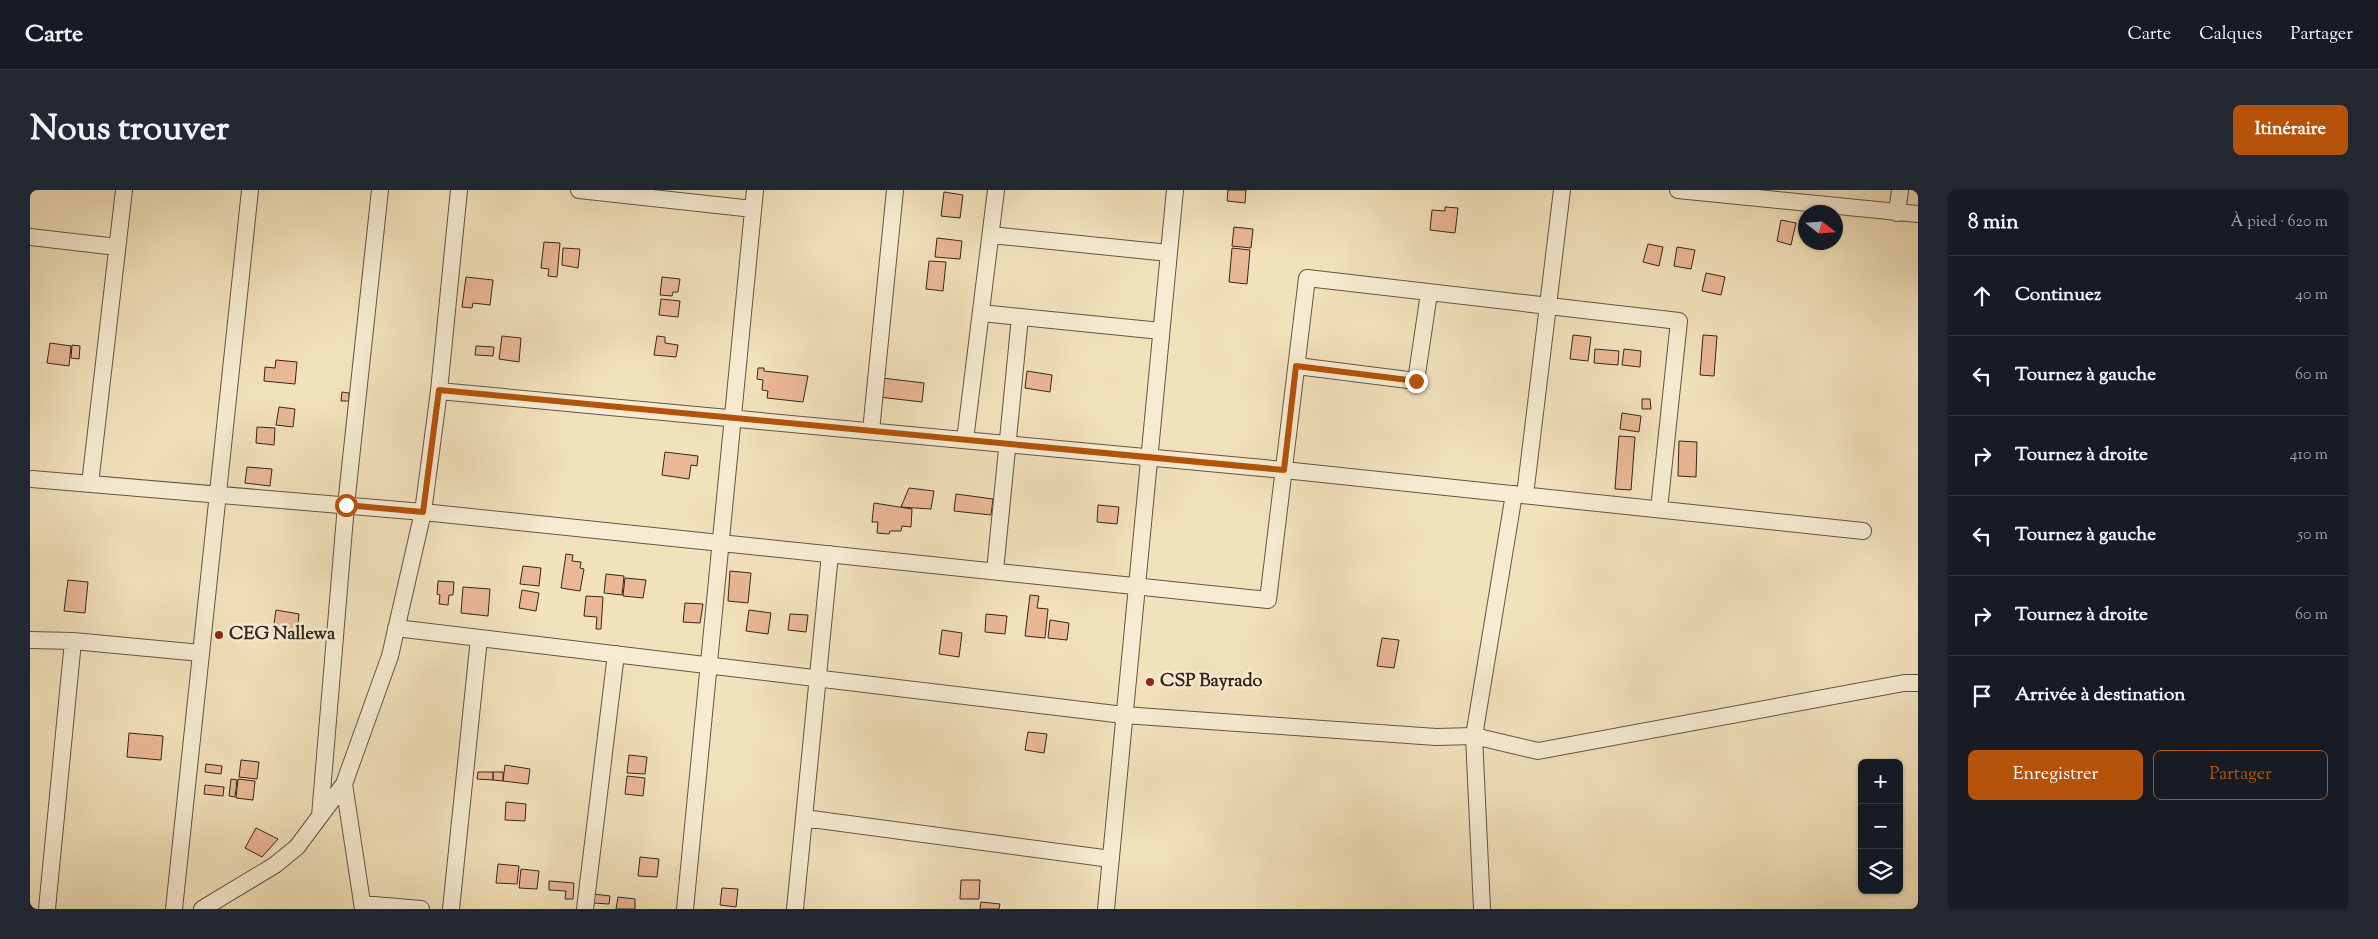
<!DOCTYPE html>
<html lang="fr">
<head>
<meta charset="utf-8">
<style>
  body { margin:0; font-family:"Sorts Mill Goudy",serif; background:#242831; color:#f1f3f6 }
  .controls { position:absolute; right:15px; bottom:15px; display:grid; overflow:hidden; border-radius:8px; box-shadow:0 1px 4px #0004 }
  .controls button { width:45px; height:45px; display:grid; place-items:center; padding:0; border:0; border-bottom:1px solid #363941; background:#171b24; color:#f1f3f6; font:25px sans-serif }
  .compass { position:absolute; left:1768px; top:15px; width:45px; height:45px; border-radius:50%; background:#171b24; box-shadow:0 1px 4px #0004; rotate:107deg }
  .stop { position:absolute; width:15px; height:15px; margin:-11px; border:4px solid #b45309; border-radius:50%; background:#fff }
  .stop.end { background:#b45309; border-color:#fff; box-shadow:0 1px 5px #0008 }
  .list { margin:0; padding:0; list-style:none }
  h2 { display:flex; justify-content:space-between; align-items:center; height:65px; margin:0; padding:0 20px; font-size:21px }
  h2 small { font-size:16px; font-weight:400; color:#9ea1a6 }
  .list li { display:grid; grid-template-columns:32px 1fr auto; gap:15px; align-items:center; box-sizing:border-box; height:80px; padding:0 20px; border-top:1px solid #363941 }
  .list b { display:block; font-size:19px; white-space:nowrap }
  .list em { font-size:16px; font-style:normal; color:#9ea1a6 }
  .actions { display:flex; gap:10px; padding:15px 20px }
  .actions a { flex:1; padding:11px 0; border:1px solid #b45309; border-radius:8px; text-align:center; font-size:18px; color:#b45309 }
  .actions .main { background:#b45309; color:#fff }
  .icon { flex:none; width:28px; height:28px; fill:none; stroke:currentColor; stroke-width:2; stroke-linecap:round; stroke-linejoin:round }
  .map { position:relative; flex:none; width:1888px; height:719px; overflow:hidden; border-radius:8px }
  header { display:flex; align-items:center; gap:30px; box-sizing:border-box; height:70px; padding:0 25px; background:#171b24; border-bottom:1px solid #363941 }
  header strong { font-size:24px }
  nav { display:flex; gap:28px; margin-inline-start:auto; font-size:18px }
  .intro { display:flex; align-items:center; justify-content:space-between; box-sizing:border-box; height:120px; padding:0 30px }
  h1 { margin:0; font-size:35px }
  .button { padding:12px 22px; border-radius:8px; background:#b45309; color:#fff; font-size:18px; font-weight:700 }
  main { display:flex; gap:30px; padding:0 30px }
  aside { flex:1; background:#171b24; border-radius:8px; box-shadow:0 1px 4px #0004 }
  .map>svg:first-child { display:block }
</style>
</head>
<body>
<header>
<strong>Carte</strong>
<nav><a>Carte</a><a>Calques</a><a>Partager</a></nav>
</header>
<div class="intro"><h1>Nous trouver</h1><a class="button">Itinéraire</a></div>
<main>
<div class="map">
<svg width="1888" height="719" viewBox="0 0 1888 719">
  <rect width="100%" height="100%" fill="#f2e2bc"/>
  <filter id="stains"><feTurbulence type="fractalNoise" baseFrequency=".004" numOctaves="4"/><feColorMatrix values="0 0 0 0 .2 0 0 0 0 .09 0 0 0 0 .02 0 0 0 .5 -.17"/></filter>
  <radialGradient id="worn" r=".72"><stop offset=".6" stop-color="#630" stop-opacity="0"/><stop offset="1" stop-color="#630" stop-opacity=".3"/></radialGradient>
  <path fill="#ebb895" stroke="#36251e" d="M1198,0H1216L1215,13L1197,11Z
    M914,2L933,5L930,28L911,26Z
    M1415,17L1428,18L1425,43L1400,40L1402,20L1415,21Z
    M1751,30L1766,33L1761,55L1747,51Z
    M1204,37L1223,39L1221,58L1202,56Z
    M907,48L932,51L930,69L905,67Z
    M514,52L530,53L527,87L518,86L519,79L511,78Z
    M1618,54L1633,57L1629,76L1613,72Z
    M1647,57L1665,60L1661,79L1644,76Z
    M533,58L550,59L548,78L532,75Z
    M1202,58L1220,60L1217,94L1199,92Z
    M899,71L916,72L913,101L896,99Z
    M1676,83L1695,87L1691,105L1672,101Z
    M436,87L463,90L460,115L443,113L442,118L432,117Z
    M632,87L650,89L648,102H643L642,106L630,105Z
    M631,109L650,111L648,127L629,125Z
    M1543,145L1561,147L1558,171L1540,169Z
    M1673,145L1687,146L1684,186L1670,185Z
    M472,146L491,148L489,172L469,169Z
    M627,146L635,147V153L648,155L646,167L624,165Z
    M20,153L41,156L39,176L17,173Z
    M42,155L50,156L49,169L41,168Z
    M446,156L464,157L463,166L445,165Z
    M1565,159L1589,161L1588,175L1564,173Z
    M1594,159L1611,161L1610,177L1592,175Z
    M246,170L267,172L265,194L234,191L235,177L245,178Z
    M728,178H734V181L778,186L773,212L737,208L738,201L732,200L733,190L727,189Z
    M997,181L1022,185L1020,202L995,198Z
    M852,188L894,193L892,212L849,207Z
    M312,202L319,203V211H311Z
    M1612,209H1620L1621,219H1612Z
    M249,217L265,219L263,237L246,235Z
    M1592,223L1611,226L1609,242L1590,239Z
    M227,237L245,238L244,255L226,253Z
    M1589,246L1605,247L1601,300L1585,299Z
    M1649,251L1667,252L1666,287L1648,286Z
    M635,262L668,266L667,276L661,275L659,289L632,285Z
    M217,277L242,279L240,296L215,293Z
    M879,298L904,301L901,319L871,317Z
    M926,304L963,309L961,325L924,321Z
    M844,313L882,319L881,337L872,336L871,341H860L859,344L847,343L848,332H842Z
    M1068,315L1089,317L1087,334L1067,332Z
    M536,364L543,365L542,371L551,372L550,378L554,379L550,401L531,398Z
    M493,376L511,378L509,396L490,394Z
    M700,381L721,383L718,413L698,411Z
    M576,384L594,386L592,405L574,403Z
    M595,388L616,390L613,408L593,406Z
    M38,390L58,392L55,423L34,421Z
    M408,391L424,392L423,405H419L418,415L409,414L410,405L407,404Z
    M433,397L460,399L458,426L431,423Z
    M492,400L509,403L506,421L489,418Z
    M1000,405L1009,406L1007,418L1018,419L1015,448L995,446Z
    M556,406L573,407L571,439H566L567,427L554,426Z
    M655,413L673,414L670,433L653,432Z
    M246,420L269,424L267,444L243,441Z
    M719,420L741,423L738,444L716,441Z
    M760,424L778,425L776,442L758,440Z
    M956,424L977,426L975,444L955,442Z
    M1020,430L1039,433L1037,450L1018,448Z
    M912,440L932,443L929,467L909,464Z
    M1352,448L1369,450L1364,478L1347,476Z
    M998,542L1017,544L1014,563L995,560Z
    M99,543L133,546L131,570L97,567Z
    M599,565L617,567L615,584L597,583Z
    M211,570L229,572L227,589L209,587Z
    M176,574L192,576L191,584L175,582Z
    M475,575L500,579L498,594L473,591Z
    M448,582H463V590L447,589Z
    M463,582H473V591L463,590Z
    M597,586L615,588L613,606L595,604Z
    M201,589L207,590L205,607L199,606Z
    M208,589L225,591L223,610L206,608Z
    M175,595L194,597L193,606L174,604Z
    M476,612L496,614L495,631L475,630Z
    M226,638L248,649L232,667L215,658Z
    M610,667L629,669L627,687L608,686Z
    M468,674L489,676L487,694L466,693Z
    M491,679L509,681L507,699L489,698Z
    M931,690H950L949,709H930Z
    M519,691L544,693L543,709H535L536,701L519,700Z
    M692,698L708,699L706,717L690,715Z
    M563,704L580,706L579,714L562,713Z
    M588,707L605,709V719H586Z
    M951,712L970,714L969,719H950Z"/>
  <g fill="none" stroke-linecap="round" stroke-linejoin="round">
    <g stroke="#655446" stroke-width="18">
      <path id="minor" d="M549,0L723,19
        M1648,0L1888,24
        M1867,23L1870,0
        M961,45L1139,63
        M0,47L87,57
        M951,123L1131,141
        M1267,176L1386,191L1399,103
        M409,201L1254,280L1833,341
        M841,241L865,0
        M935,250L966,0
        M2,289L393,322L1238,410L1277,88L1649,131L1629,319
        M60,294L94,0
        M1495,305L1532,0
        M965,381L990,127
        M366,438L1094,525L1406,547L1444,546L1508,561L1874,493H1888
        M0,450L43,451L171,463
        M314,594L333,719
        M290,626L316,315L350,0
        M774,628L1081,669
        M332,714L391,719
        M17,719L43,451
        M144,719L220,0
        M172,719L245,675L267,657L314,594L360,466L393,322L409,201L429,0
        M421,719L449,448
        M555,719L586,464
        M655,719L725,0
        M765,719L800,364
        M1076,719L1145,0
        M1452,719L1444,546L1484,304"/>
    </g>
    <use href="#minor" stroke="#f7ecd3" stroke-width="16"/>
  </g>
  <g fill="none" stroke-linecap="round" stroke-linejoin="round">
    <path stroke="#b45309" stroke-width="6" d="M316,315L393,322L409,200L1254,280L1266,176L1386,191"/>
  </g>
  <g fill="#8f2418" stroke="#f7ecd3" stroke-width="2">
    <circle cx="189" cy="445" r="5"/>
    <circle cx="1120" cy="492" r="5"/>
  </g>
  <g text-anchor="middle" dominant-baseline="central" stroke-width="5" stroke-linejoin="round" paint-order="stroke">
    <g font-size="18" font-weight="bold" fill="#36251e" stroke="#f7ecd3" text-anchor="start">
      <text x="199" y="445">CEG Nallewa</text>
      <text x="1130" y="492">CSP Bayrado</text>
    </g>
  </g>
  <rect width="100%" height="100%" filter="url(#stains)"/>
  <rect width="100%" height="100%" fill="url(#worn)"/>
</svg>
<div class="controls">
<button>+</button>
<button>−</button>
<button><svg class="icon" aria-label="layers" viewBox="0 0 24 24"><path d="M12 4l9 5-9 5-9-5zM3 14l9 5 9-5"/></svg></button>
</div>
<svg class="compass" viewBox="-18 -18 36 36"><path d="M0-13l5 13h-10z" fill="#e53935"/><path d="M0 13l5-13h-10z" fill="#9ea1a6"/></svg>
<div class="stop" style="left:316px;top:315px"></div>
<div class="stop end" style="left:1386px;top:191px"></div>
</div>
<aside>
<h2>8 min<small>À pied · 620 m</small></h2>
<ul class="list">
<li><svg class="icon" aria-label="ahead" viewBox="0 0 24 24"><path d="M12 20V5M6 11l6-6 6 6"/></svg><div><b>Continuez</b></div><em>40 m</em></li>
<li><svg class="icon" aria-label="left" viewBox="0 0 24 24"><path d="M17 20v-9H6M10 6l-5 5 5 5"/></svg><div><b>Tournez à gauche</b></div><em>60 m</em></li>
<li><svg class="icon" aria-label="right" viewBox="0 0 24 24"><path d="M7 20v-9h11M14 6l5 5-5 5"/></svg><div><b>Tournez à droite</b></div><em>410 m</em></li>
<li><svg class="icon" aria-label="left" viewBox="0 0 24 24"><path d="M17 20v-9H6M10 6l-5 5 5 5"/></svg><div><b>Tournez à gauche</b></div><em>50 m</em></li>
<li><svg class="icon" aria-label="right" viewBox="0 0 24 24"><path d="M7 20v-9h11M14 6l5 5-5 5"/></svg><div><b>Tournez à droite</b></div><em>60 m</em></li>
<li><svg class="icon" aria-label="arrive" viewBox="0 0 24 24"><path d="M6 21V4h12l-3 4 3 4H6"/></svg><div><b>Arrivée à destination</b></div></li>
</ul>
<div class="actions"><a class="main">Enregistrer</a><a>Partager</a></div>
</aside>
</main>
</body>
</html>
